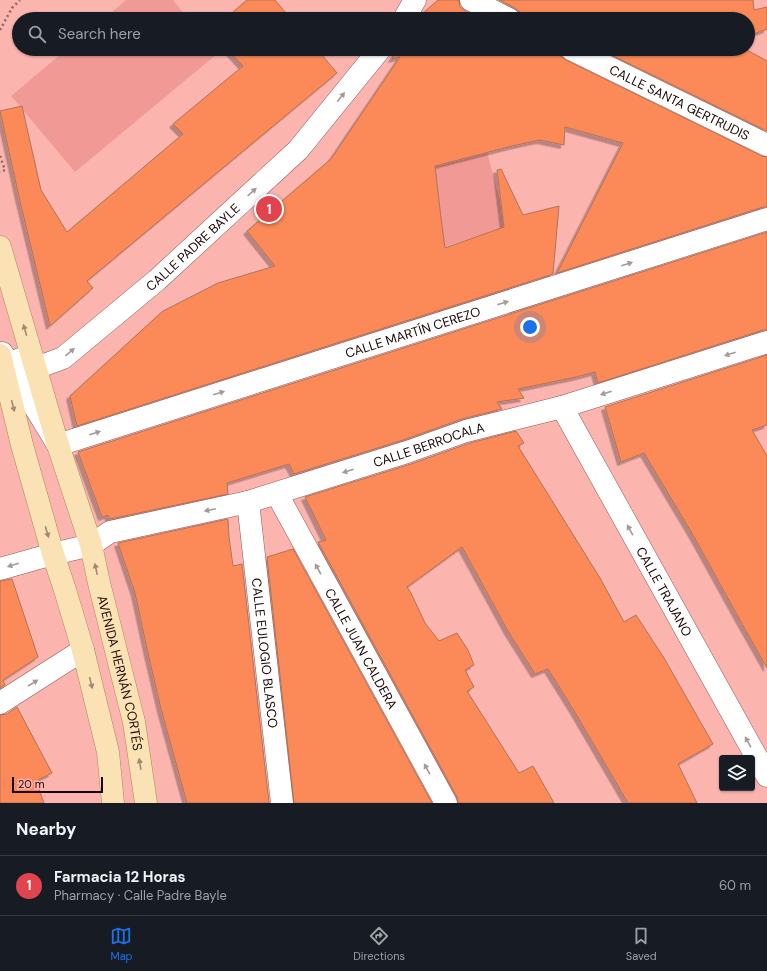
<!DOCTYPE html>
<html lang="en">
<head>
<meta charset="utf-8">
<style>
  body { margin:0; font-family:"DM Sans",sans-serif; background:#242831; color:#f1f3f6 }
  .controls { position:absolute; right:12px; bottom:12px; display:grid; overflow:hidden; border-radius:4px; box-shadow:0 1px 3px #0004 }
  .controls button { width:36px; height:36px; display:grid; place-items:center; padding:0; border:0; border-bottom:1px solid #363941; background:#171b24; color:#f1f3f6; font:20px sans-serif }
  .scale { position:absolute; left:12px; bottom:10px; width:91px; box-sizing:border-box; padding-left:4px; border:2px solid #1a0404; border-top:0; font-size:11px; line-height:14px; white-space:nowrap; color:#1a0404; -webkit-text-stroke:3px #fcb4af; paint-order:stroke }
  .you { position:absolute; left:530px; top:327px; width:14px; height:14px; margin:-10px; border:3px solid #fff; border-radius:50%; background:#1a73e8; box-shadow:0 0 0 6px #1a73e833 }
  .badge { display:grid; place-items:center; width:26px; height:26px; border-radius:50%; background:#1a73e8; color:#fff; font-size:13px; font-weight:700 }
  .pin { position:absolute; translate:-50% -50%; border:2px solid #fff; box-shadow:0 1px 4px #0006 }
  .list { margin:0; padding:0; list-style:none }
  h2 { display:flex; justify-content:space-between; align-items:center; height:52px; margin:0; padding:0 16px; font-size:17px }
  h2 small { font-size:13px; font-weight:400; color:#9ea1a6 }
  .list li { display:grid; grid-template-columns:26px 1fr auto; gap:12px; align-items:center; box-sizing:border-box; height:60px; padding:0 16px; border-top:1px solid #363941 }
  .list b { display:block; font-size:15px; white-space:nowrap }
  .list p { margin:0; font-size:13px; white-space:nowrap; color:#9ea1a6 }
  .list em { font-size:13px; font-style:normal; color:#9ea1a6 }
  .icon { flex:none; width:22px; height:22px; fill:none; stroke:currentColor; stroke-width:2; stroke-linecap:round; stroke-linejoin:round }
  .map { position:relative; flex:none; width:767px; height:803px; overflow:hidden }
  .search { position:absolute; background:#171b24; box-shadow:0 1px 3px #0004; left:12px; right:12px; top:12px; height:44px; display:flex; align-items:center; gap:10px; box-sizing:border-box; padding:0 14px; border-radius:22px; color:#9ea1a6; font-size:15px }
  .sheet { height:112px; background:#171b24 }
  nav { display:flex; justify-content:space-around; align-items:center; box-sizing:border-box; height:56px; border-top:1px solid #363941; background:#171b24; font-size:11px; color:#9ea1a6 }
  nav a { display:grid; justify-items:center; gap:2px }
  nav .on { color:#1a73e8 }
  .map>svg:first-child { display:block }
</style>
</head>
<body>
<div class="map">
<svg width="767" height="803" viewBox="0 0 767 803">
  <defs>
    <filter id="shadow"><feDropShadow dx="-3.5" dy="3.5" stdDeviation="0" flood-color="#0004"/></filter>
  </defs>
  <rect width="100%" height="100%" fill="#fcb4af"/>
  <path fill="#f19a95" d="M126,0H173L188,19H104Z
    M67,49H213L217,54L75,172L11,96Z
    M487,152L502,208L504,227L445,247L441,218L435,166Z"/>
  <path fill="#fb8a58" stroke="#af735a" filter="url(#shadow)" d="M247,0H275L291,19H225Z
    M438,0H459L460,7L465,11L481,19H418L421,15Z
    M499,0H753L754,10L767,7V29L748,36V19H521L520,12L515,8Z
    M227,49H317L337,73L87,281L93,288L50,326L19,197L0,111L22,106L41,190L67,232L183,134L173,124L243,66Z
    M398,49H559L560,56L566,60L762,156L767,157V207H763L557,273L623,143L565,127L564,145L540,140L512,146L435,166L441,218L445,248L504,227L497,170L501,169L523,215L559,206L553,274L77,426L70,396L163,311L218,283L275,266L247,231L331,159L400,57L392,59Z
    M599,49H745L767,61V131Z
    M767,232V330H763L598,383L595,372L576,377L518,389L524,398L497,402L502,409L462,419L403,440L294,474L289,464L227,483L228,494L110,519L108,515L102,517L78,452Z
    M767,355V425L752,430L767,456V668L741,622L693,535L644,453L621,462L605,407Z
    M516,431L524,443L518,446L600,578L624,622L636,615L664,658L713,744L678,764L697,803H628L573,709L548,669L535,674L508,631L462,547L407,587L411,593L425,623L439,641L457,633L468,650L474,665L465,670L474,687L467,691L519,773L533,766L554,803H458L457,797L318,542L326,540L305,497L411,464L470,443Z
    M228,519L229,537L233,566L242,564L269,803H187L161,709L147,649L135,593L118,543Z
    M293,549L432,803H294L267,557Z
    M12,579L38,657L3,680L5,685L0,688V581Z
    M17,707L52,773L36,781L44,803H0V715L7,714Z"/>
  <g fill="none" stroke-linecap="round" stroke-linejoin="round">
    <g stroke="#965753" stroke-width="23">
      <g id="minor">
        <path d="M471,0L509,19"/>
        <path d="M404,19L415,0"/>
        <path id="s1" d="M571,49L767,145"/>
        <path id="s2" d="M2,353L58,445L767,219"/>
        <path id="s3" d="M20,359L36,368L63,358L157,280L298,150L380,49"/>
        <path id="s4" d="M562,407L767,776"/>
        <path id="s5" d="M277,494L446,803"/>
        <path id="s6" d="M248,502L282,803"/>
        <path id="s7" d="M0,569L53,554L91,545L110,532L248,502L407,452L466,431L562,407L767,342"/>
        <path d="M0,703L83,650"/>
      </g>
    </g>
    <g stroke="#a98856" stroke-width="23">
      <g id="major">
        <path id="s8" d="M0,247L58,445L91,545L99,583L134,722L146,803"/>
        <path d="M0,355L22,445L53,554L65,590L83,650L108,752L113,803"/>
      </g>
    </g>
    <path stroke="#936260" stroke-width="2.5" stroke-dasharray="2 3" stroke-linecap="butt" d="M0,30L12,8L20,0
      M0,156L5,170L0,172"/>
    <use href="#minor" stroke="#fff" stroke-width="22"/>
    <use href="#major" stroke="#fae2b4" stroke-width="22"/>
  </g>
  <defs><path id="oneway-solid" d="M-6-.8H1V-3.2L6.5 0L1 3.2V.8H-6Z"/></defs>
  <g fill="#a39b9b">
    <use href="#oneway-solid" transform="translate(341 97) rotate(-51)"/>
    <use href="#oneway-solid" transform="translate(252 192) rotate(-42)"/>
    <use href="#oneway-solid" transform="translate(627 264) rotate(-18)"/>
    <use href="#oneway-solid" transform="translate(503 303) rotate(-18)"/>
    <use href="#oneway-solid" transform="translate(70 352) rotate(-40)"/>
    <use href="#oneway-solid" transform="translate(730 354) rotate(162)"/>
    <use href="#oneway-solid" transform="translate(219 393) rotate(-18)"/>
    <use href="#oneway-solid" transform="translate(606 393) rotate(162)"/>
    <use href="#oneway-solid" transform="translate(95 433) rotate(-18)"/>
    <use href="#oneway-solid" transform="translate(348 471) rotate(162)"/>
    <use href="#oneway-solid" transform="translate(210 510) rotate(168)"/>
    <use href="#oneway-solid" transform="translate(630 530) rotate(-119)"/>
    <use href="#oneway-solid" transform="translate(13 565) rotate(163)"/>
    <use href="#oneway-solid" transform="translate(318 569) rotate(-119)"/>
    <use href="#oneway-solid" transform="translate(33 683) rotate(-32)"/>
    <use href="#oneway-solid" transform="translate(748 742) rotate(-119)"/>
    <use href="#oneway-solid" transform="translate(427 769) rotate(-119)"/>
  </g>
  <g fill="#a0896e">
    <use href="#oneway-solid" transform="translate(25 330) rotate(-106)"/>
    <use href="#oneway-solid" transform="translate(13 406) rotate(76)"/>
    <use href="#oneway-solid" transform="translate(47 532) rotate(74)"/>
    <use href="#oneway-solid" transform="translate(96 569) rotate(-102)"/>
    <use href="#oneway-solid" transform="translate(91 683) rotate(76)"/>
    <use href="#oneway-solid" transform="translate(140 764) rotate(-99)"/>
  </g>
  <g text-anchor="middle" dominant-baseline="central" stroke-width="3.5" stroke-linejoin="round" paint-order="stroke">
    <g font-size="13" fill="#1a0404" stroke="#fcb4af">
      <text stroke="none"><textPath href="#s1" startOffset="121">CALLE SANTA GERTRUDIS</textPath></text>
      <text stroke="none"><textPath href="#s3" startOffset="218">CALLE PADRE BAYLE</textPath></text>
      <text stroke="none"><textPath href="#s2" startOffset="480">CALLE MARTÍN CEREZO</textPath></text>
      <text stroke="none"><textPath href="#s7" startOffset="448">CALLE BERROCALA</textPath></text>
      <text stroke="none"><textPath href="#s4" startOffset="211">CALLE TRAJANO</textPath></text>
      <text stroke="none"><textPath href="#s5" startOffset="176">CALLE JUAN CALDERA</textPath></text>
      <text stroke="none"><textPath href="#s6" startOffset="152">CALLE EULOGIO BLASCO</textPath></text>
      <text stroke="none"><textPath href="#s8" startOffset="443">AVENIDA HERNÁN CORTÉS</textPath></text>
    </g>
  </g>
</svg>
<div class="controls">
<button><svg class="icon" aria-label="layers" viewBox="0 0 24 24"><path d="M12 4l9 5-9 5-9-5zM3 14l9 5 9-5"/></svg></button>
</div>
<div class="scale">20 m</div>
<div class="you"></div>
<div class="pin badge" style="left:269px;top:209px;background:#e0444e">1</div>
<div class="search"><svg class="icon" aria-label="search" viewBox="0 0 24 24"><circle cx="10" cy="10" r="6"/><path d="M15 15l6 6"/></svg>Search here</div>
</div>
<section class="sheet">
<h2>Nearby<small></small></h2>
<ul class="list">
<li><span class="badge" style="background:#e0444e">1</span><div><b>Farmacia 12 Horas</b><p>Pharmacy · Calle Padre Bayle</p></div><em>60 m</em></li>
</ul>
</section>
<nav>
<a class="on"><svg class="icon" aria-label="map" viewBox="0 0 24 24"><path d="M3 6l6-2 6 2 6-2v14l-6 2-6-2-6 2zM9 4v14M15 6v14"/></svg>Map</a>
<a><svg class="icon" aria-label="directions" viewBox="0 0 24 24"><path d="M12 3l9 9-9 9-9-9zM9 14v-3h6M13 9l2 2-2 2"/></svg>Directions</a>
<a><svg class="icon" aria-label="saved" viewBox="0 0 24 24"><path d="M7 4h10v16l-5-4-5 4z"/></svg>Saved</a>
</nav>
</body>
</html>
